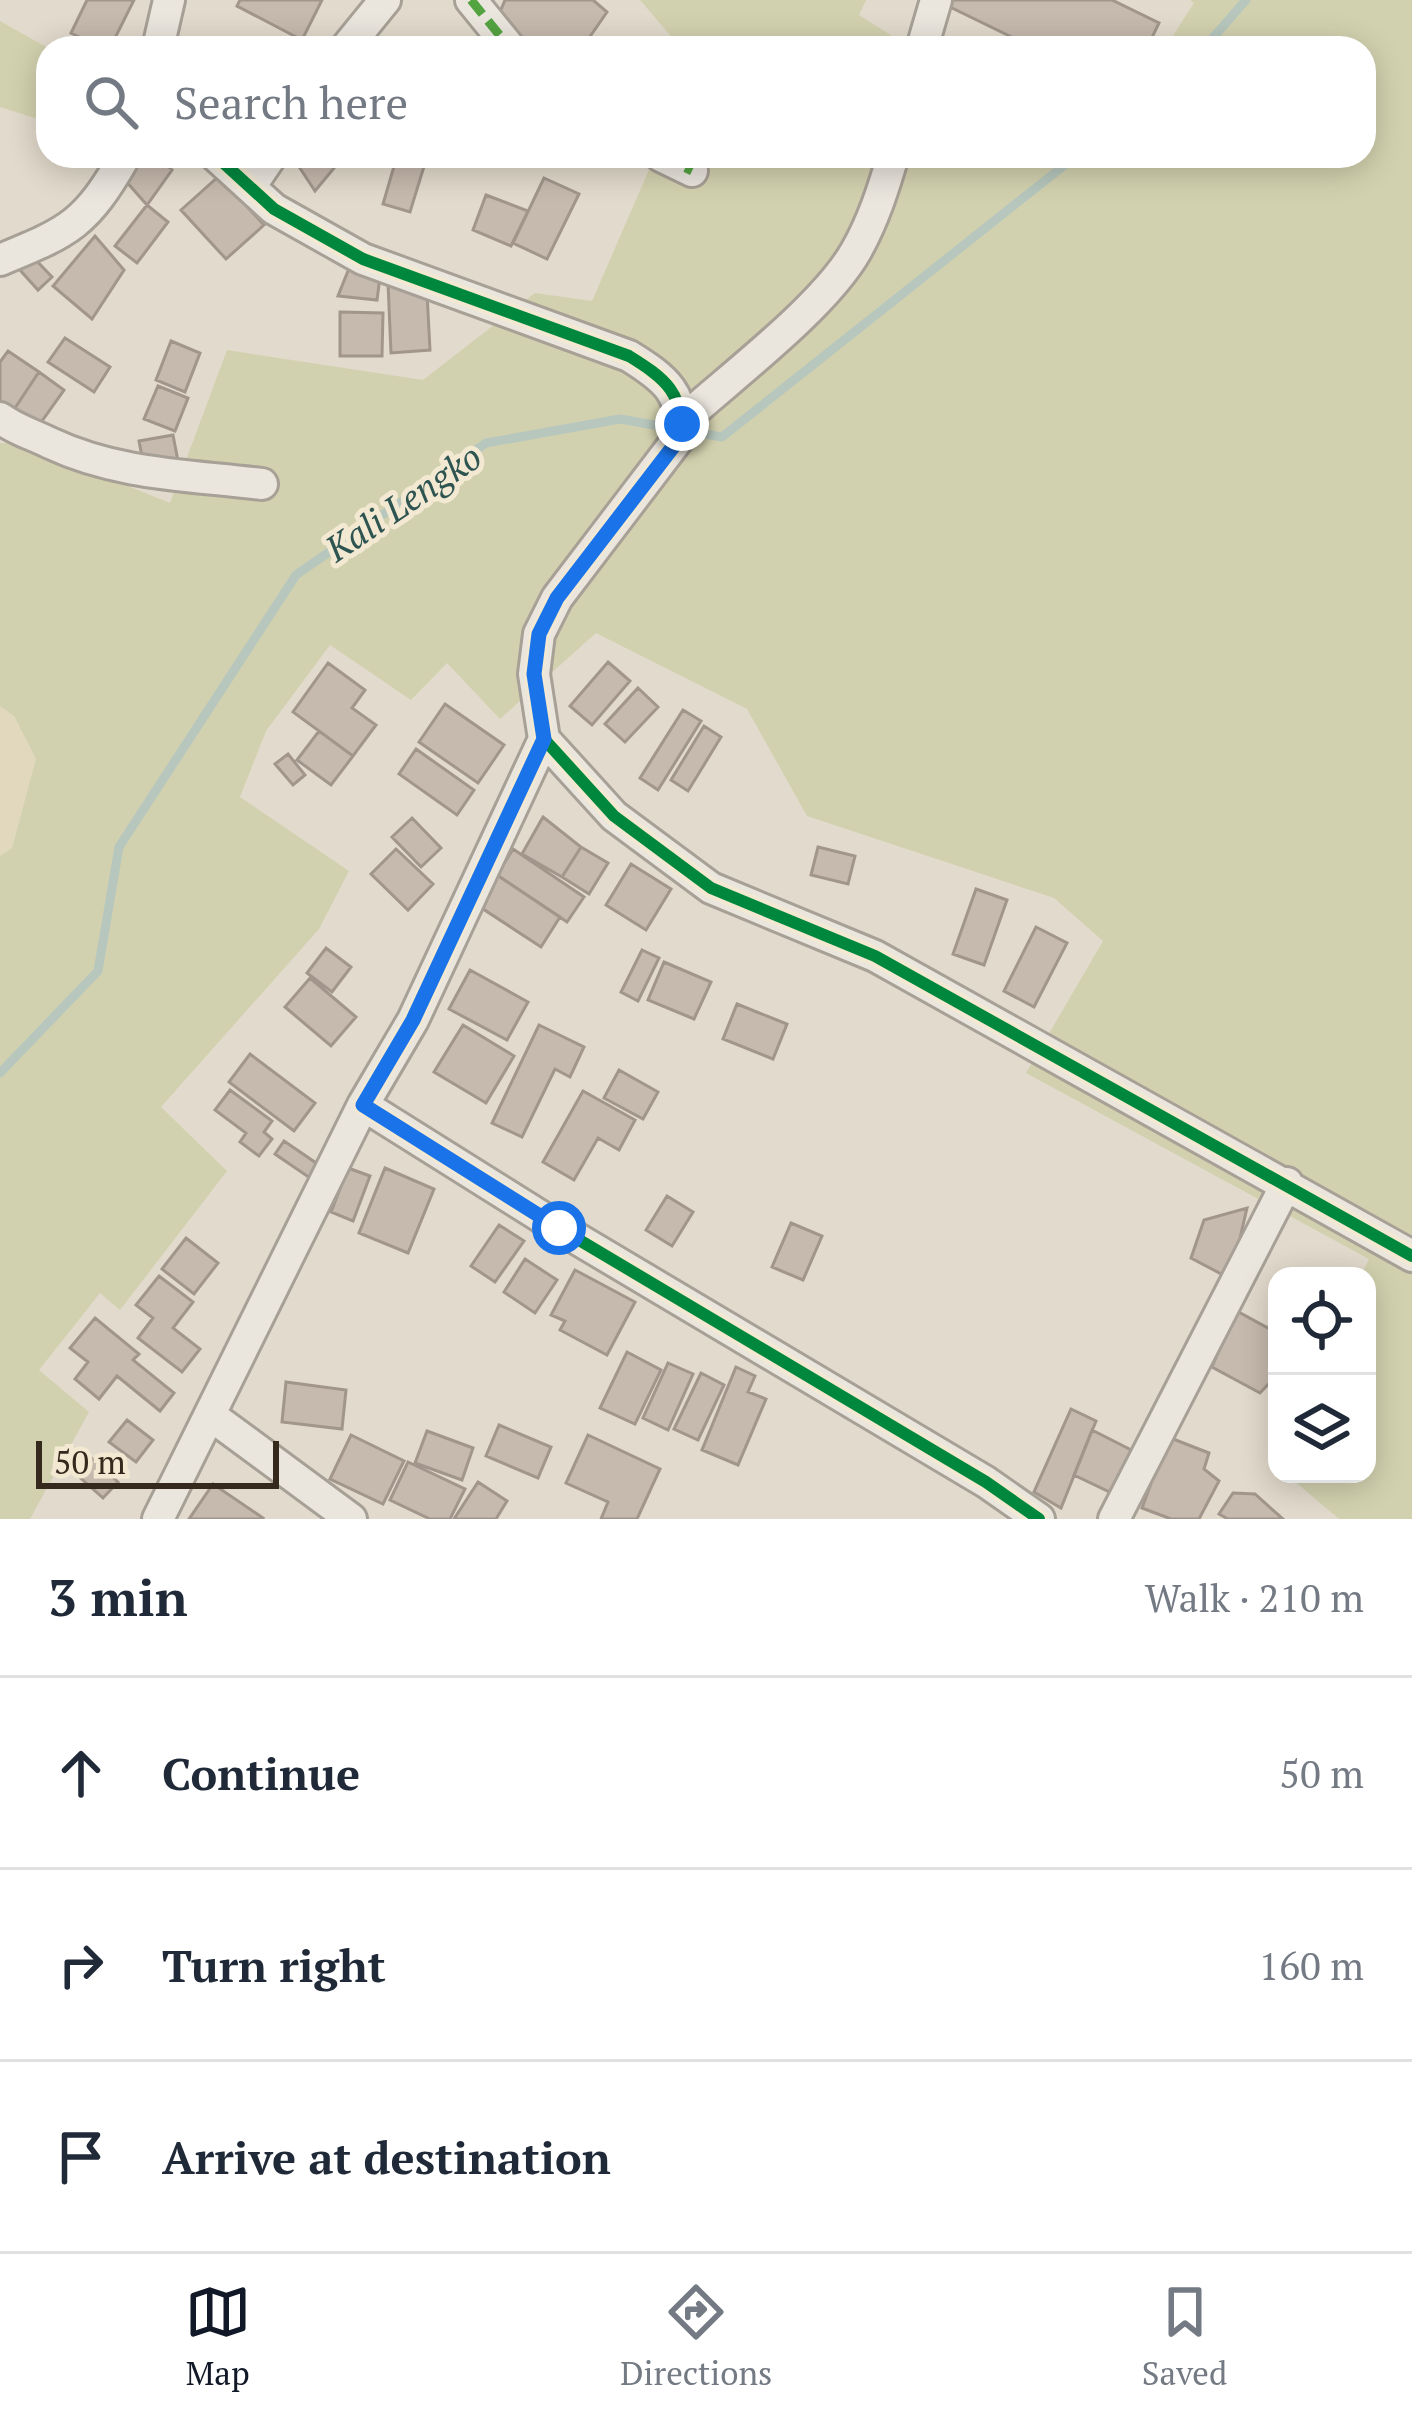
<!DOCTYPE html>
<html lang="en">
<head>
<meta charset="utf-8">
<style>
  body { margin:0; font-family:"PT Serif",serif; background:#f6f6f7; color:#1f2937 }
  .controls { position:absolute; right:36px; bottom:36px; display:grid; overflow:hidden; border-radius:24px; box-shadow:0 6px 30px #0003 }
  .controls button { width:108px; height:108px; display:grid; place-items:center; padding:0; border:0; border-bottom:3px solid #e0e1e3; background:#fff; color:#1f2937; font:60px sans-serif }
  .scale { position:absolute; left:36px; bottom:30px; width:243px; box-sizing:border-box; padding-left:12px; border:6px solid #35291e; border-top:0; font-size:33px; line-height:42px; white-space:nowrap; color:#35291e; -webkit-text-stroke:9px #f3e9d2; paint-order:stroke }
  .stop { position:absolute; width:36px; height:36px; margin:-27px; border:9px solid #1a73e8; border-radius:50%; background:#fff }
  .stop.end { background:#1a73e8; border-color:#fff; box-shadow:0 3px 12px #0008 }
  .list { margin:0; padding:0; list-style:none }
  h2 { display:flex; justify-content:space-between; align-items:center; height:156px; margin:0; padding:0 48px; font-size:51px }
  h2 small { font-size:39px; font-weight:400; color:#747a83 }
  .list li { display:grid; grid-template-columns:78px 1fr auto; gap:36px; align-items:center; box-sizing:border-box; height:192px; padding:0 48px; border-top:3px solid #e0e1e3 }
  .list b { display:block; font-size:45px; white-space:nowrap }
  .list em { font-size:39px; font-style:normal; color:#747a83 }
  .icon { flex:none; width:66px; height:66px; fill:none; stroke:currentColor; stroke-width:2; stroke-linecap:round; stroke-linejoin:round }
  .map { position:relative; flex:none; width:1412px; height:1519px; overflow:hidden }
  .search { position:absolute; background:#fff; box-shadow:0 6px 30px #0003; left:36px; right:36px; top:36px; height:132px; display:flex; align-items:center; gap:30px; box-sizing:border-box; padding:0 42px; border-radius:36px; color:#747a83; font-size:45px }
  .sheet { height:732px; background:#fff }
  nav { display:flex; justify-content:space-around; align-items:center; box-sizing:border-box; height:168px; border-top:3px solid #e0e1e3; background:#fff; font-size:33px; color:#747a83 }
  nav a { display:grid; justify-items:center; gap:6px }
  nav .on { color:#111827 }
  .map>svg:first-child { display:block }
</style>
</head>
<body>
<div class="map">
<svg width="1412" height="1519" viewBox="0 0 1412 1519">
  <rect width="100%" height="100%" fill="#e2dacc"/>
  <path fill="#e1d8bd" d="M0,706L14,716L36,759L12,848L0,856Z"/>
  <path fill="#d2d1af" d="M640,0H866L859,15L911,48H681Z
    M1190,0H1412V1519H1339L1286,1474H1367V1276H1361L1369,1259L1026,1073L1103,941L1054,898L807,816L747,709L596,633L500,719L447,663L411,700L330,645L266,731L240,797L349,871L319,929L161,1107L227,1171L120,1310L100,1293L39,1370L89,1412L30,1519H0V856L12,848L36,759L14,716L0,706V443H21L170,503L227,350L423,380L535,293L592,301L655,156H1364V48H1165L1194,3Z
    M0,21L48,48V122L0,107Z"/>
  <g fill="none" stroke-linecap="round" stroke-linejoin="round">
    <path stroke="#b7c7bd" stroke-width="9" d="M1204,48L1246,0
      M0,1073L98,971L119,847L296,575L486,443L620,419L722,437L1076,156"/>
  </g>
  <path fill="#c6b9ad" stroke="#a2968c" stroke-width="3" d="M87,0H134L110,48H102L71,33Z
    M240,0H322L302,40L237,6Z
    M593,0L607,12L582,48H533L498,17L505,0Z
    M950,0H1112L1159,23L1147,48H1034L948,6Z
    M146,156H157L172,170L147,205L124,179Z
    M292,156H344L315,191Z
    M397,156L426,160L410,212L383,204Z
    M219,176L264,225L226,259L181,210Z
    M544,178L579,194L547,259L513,243Z
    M486,195L528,211L511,246L473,230Z
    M147,205L168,222L137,263L115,246Z
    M95,236L124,270L92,319L53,286Z
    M32,256L52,277L38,290L19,269Z
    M350,266L380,277L377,300L338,296Z
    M388,283L427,293L430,350L391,353Z
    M340,312L383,313L382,356H340Z
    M65,338L110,367L94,392L48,362Z
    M171,341L200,353L185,392L156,380Z
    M8,351L39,372L13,411L0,403V362Z
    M39,372L64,390L37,428L13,411Z
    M158,386L188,398L175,431L144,419Z
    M173,435L178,461L144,467L139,441Z
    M608,662L630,681L592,725L570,706Z
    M328,663L365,690L352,708L376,725L353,756L293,712Z
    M638,688L658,707L625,742L605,724Z
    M445,704L504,745L478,783L419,742Z
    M683,710L701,721L658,790L640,778Z
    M704,726L721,737L688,791L671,780Z
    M319,731L353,756L331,785L297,760Z
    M416,749L474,790L457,815L399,774Z
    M288,754L305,775L293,785L275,764Z
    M543,817L581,847L562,877L522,854Z
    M412,818L441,848L421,867L392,837Z
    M581,847L608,863L589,894L562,877Z
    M818,847L855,856L848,884L811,875Z
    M396,849L433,884L408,910L371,874Z
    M513,849L584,897L567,922L497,875Z
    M631,864L671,889L646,930L606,905Z
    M497,875L560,917L541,947L477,905Z
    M976,889L1007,900L984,965L953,954Z
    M1036,927L1067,943L1034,1007L1004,991Z
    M326,948L351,967L332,992L307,973Z
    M642,950L659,958L638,1001L621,992Z
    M664,962L711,982L694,1019L648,1000Z
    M470,970L528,1002L507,1040L449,1009Z
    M310,978L356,1017L331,1046L285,1007Z
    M737,1004L787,1024L773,1059L723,1039Z
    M463,1025L514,1056L486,1103L434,1072Z
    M539,1025L584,1047L570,1077L555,1069L522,1137L492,1123Z
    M250,1054L315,1103L294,1131L229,1082Z
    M619,1070L658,1092L643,1119L604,1098Z
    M230,1090L272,1121L264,1132L272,1139L259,1156L240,1142L246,1133L215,1110Z
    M583,1091L635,1120L619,1150L598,1138L574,1180L543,1162Z
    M284,1141L319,1165L310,1178L275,1154Z
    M348,1168L370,1176L353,1221L331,1212Z
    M385,1168L434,1189L408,1253L359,1233Z
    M667,1196L693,1212L672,1246L646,1230Z
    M1247,1208L1237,1251L1225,1276L1191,1258L1204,1220Z
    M791,1223L822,1236L803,1280L772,1267Z
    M499,1225L524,1241L495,1282L471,1266Z
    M186,1238L218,1263L194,1294L162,1269Z
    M525,1259L557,1280L535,1313L504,1292Z
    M575,1270L635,1302L607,1355L560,1330L565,1321L551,1315Z
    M159,1276L193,1302L173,1328L200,1349L182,1372L138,1338L153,1318L136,1305Z
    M1235,1310L1277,1333V1375L1260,1393L1212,1367Z
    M95,1318L139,1354L133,1360L174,1393L160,1411L117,1376L99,1399L75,1379L88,1362L70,1348Z
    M627,1352L661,1370L635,1424L600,1408Z
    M668,1363L693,1374L668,1430L643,1418Z
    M736,1367L755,1376L748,1392L766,1399L738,1465L702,1450Z
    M701,1373L724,1385L698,1440L674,1429Z
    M286,1382L346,1390L342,1429L282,1422Z
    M1071,1409L1096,1421L1061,1508L1034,1492Z
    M127,1420L153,1440L136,1462L109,1442Z
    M499,1425L551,1447L538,1478L486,1456Z
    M1092,1430L1139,1454L1120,1497L1074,1475Z
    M427,1431L473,1448L462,1480L415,1463Z
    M351,1435L404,1461L383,1504L330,1479Z
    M588,1435L660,1469L637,1519H601L608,1502L566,1483Z
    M1168,1437L1209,1453L1204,1469L1219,1481L1199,1519H1171L1142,1508Z
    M89,1456L118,1482L103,1498L75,1473Z
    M408,1462L465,1489L450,1519H430L390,1500Z
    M478,1482L507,1501L496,1519H454Z
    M213,1484L263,1518L262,1519H189Z
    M1233,1493L1255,1494L1283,1519H1228L1219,1514Z"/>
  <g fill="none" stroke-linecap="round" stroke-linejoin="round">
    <g stroke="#a7a096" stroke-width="36">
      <path id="street" d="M471,0L510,48
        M158,48L169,0
        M346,48L385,0
        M922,48L936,0
        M216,156L274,209L363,259L629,356C663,377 688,395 678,439L557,598L539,634L534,674L544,739L413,1020L363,1105L559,1228L986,1482L1039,1519
        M661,156L692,171
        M250,187L271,156
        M0,260C71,231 86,224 125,156
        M0,418C16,430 32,434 50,443C118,475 188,475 262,484
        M682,421C732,376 824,307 856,251C873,221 883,190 893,156
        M544,739L614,816L711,888L875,956L1412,1256
        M210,1415L351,1519
        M158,1519L363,1105
        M1114,1519L1287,1183"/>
    </g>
    <use href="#street" stroke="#eae6de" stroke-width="30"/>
    <path stroke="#53a341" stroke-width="9" stroke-dasharray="18 9" stroke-linecap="butt" d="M471,0L510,48
      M661,156L692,171"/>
    <g stroke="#f3e9d2" stroke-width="20">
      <path id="cycleway" d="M216,156L274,209L363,259L629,356C663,377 688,395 678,439L557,598L539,634L534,674L544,739L413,1020L363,1105L559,1228L986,1482L1039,1519
        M544,739L614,816L711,888L875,956L1412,1256"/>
    </g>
    <use href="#cycleway" stroke="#00873e" stroke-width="12"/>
  </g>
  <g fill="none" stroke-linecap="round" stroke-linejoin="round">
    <path stroke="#1a73e8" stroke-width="15" d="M559,1228L363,1105L413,1020L544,739L534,674L539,634L557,598L679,439L682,424"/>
  </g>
  <g text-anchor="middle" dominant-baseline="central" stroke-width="10" stroke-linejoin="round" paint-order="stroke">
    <g font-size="36" font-style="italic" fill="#2e5451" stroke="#f3e9d2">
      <text transform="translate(403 502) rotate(-34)">Kali Lengko</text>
    </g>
  </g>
</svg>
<div class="controls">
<button><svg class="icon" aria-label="locate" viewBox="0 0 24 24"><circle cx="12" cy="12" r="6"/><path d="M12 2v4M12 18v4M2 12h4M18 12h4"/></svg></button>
<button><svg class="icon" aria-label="layers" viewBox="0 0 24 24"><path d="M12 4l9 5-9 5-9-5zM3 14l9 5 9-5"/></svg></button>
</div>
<div class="scale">50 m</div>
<div class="stop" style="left:559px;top:1228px"></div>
<div class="stop end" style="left:682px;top:424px"></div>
<div class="search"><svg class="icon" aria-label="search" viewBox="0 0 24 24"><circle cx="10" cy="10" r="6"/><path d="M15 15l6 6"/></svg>Search here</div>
</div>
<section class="sheet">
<h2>3 min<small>Walk · 210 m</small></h2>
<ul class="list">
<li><svg class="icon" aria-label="ahead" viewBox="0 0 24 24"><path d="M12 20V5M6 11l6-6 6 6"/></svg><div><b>Continue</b></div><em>50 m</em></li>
<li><svg class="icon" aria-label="right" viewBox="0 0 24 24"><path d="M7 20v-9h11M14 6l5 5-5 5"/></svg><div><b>Turn right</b></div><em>160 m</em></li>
<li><svg class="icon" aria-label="arrive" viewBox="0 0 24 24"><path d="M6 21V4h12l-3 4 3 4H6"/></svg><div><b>Arrive at destination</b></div></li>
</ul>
</section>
<nav>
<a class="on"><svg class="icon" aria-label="map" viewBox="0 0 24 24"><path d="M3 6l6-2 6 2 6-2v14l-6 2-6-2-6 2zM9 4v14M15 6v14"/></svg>Map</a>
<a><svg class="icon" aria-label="directions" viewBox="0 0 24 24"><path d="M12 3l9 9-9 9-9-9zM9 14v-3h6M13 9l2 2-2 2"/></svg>Directions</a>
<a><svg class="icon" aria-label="saved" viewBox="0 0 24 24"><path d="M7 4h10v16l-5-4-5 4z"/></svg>Saved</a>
</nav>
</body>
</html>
